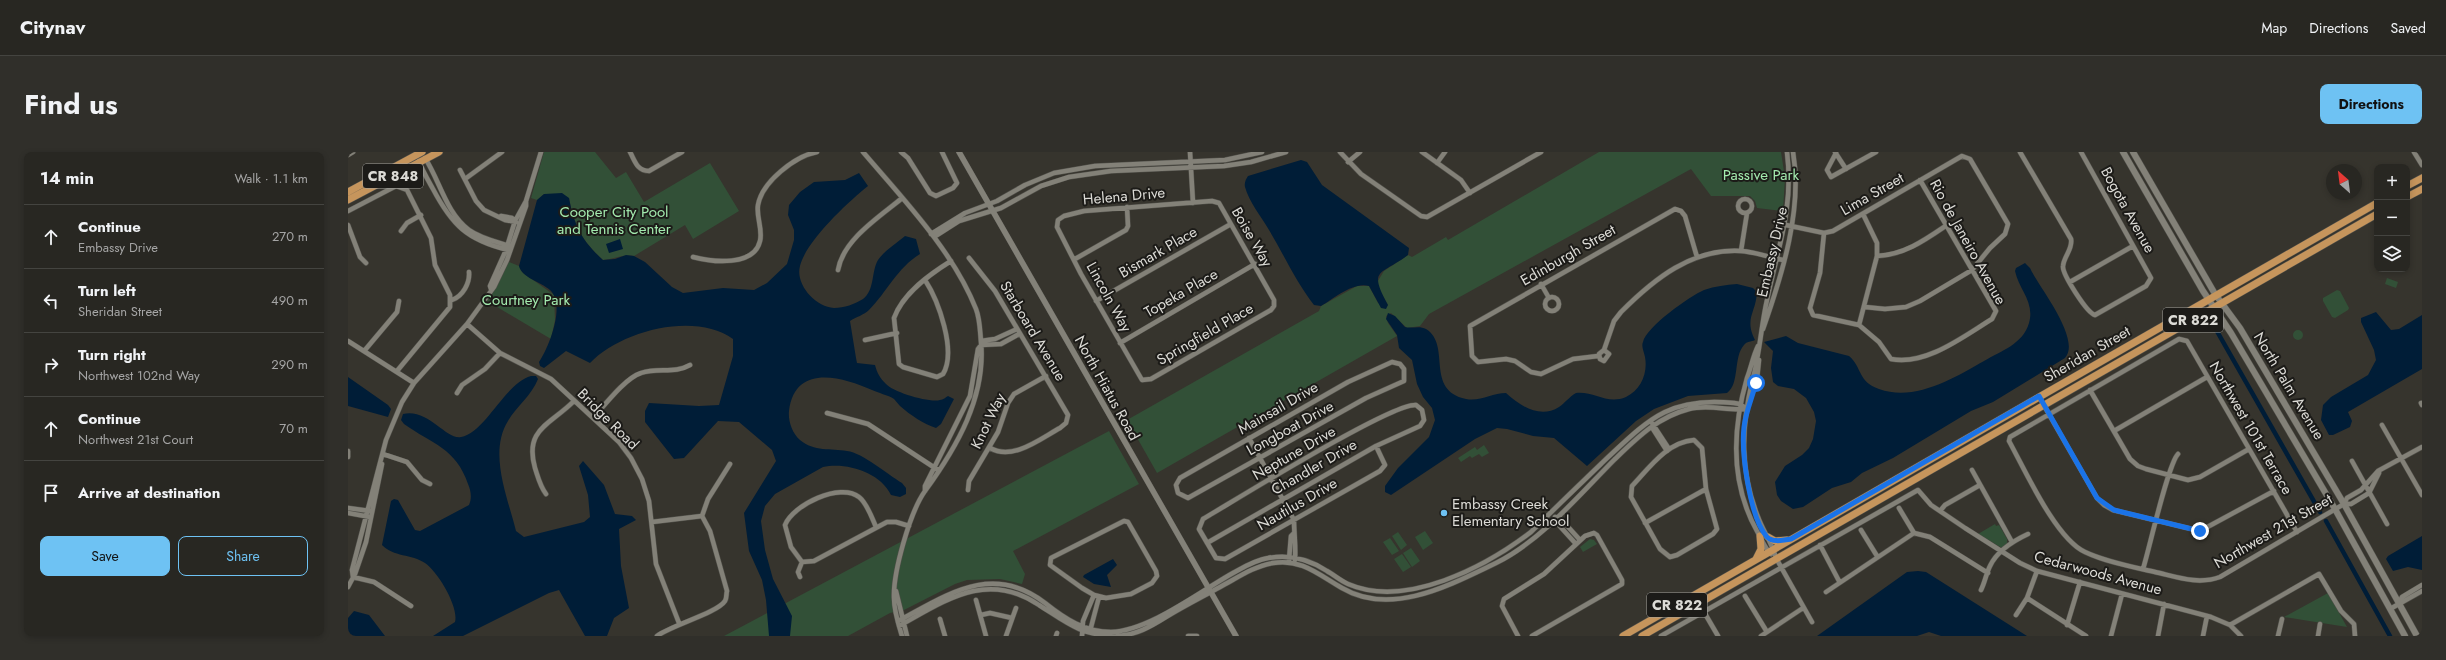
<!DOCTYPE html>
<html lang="en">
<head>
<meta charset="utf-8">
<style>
  body { margin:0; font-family:Jost,sans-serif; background:#302f2a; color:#f1f3f6 }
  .controls { position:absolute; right:12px; top:12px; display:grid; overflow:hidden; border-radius:8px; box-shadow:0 2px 6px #0003 }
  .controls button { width:36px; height:36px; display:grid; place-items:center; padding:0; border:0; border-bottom:1px solid #444440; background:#282722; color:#f1f3f6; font:20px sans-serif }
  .compass { position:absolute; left:1978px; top:12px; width:36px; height:36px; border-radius:50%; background:#282722; box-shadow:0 2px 6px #0003; rotate:332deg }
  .stop { position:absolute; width:12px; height:12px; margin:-9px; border:3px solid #1a73e8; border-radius:50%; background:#fff }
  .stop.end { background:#1a73e8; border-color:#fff; box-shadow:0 1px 4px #0008 }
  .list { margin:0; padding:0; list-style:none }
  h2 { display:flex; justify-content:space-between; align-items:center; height:52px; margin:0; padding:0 16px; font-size:17px }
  h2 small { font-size:13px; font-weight:400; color:#a5a5a5 }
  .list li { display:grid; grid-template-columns:26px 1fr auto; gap:12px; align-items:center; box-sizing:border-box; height:64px; padding:0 16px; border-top:1px solid #444440 }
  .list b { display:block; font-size:15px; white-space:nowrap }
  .list p { margin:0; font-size:13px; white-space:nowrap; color:#a5a5a5 }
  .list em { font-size:13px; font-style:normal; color:#a5a5a5 }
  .actions { display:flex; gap:8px; padding:12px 16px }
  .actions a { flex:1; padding:9px 0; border:1px solid #6ec2f3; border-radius:8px; text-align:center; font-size:14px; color:#6ec2f3 }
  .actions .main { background:#6ec2f3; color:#111 }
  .icon { flex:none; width:22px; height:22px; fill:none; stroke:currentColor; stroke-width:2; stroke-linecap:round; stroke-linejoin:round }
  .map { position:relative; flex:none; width:2074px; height:484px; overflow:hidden; border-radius:8px }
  header { display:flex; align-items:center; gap:24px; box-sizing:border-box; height:56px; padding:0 20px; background:#282722; border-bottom:1px solid #444440 }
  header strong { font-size:19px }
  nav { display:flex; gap:22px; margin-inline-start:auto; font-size:14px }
  .intro { display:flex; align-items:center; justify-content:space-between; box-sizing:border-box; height:96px; padding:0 24px }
  h1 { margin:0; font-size:28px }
  .button { padding:10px 18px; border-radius:8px; background:#6ec2f3; color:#111; font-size:14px; font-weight:700 }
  main { display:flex; gap:24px; padding:0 24px }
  aside { flex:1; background:#282722; border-radius:8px; box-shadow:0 2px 6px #0003 }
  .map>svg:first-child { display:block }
</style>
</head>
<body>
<header>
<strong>Citynav</strong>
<nav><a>Map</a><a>Directions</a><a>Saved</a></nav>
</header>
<div class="intro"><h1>Find us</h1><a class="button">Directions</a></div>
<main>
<aside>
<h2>14 min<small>Walk · 1.1 km</small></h2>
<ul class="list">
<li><svg class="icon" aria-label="ahead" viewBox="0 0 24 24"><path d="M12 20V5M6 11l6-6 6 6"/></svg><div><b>Continue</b><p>Embassy Drive</p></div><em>270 m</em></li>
<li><svg class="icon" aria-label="left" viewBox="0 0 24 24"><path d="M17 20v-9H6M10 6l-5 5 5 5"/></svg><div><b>Turn left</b><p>Sheridan Street</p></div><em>490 m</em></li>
<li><svg class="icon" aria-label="right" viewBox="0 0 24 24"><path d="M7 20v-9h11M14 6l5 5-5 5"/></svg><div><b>Turn right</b><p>Northwest 102nd Way</p></div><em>290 m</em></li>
<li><svg class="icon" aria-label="ahead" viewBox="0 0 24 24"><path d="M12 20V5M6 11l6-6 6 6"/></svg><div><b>Continue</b><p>Northwest 21st Court</p></div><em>70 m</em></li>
<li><svg class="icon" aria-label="arrive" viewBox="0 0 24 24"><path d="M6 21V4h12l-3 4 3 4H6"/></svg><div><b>Arrive at destination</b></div></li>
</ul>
<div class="actions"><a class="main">Save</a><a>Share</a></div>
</aside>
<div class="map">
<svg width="2074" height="484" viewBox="0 0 2074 484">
  <rect width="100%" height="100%" fill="#36342d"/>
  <path fill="#325037" d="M196,0H247L268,26L278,20L296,50L362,11L391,59L345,87L337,73L286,104C275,102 266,107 255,108C234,89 226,73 221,46L196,42L189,48L183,46Z
    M1251,0H1433L1437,26L1435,59L1409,56L1407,49L1402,44H1363L1343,17L1081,162L1072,174L1059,176L1043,161L1038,164L1040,171L1049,184L809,321L779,268L971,159L973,154L1009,134H1021L1030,151L1040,153L1028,132L1036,119L1060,103L1064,105L1098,85L1100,88Z
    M161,110L171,114L174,120L206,143L207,168L203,187L139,149Z
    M2039,126L2050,130L2048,136L2037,132Z
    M1989,138L1992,139L2001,156L2000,158L1987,166L1984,165L1975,149V146Z
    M1945 183a5 5 0 1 1 10 0a5 5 0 1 1-10 0Z
    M916,262L919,268L900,279L896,272Z
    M761,279L791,332L665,399L677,422L674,432L652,427L619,428L607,432L556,458L542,461L500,484H376Z
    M1136,293L1141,301L1134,305L1131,302L1124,306L1122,304L1113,310L1110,306L1127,295L1129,298Z
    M1647,372L1648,374L1651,373L1659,387V392L1654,396L1630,382Z
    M1077,379L1085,391L1075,398L1067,385Z
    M1050,380L1059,393L1053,398L1044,384Z
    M1042,386L1051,399L1044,403L1035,390Z
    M1242,387L1246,388L1249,392L1235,400L1232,395Z
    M1063,396L1072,409L1064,415L1055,401Z
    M1054,402L1063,415L1055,420L1046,407Z
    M1980,441L1999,475L1936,465Z"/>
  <path fill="#001d37" d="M953,8L959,10L974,33L1061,96L1060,103C1032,124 1020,116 1040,153L1038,157L1033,156L1021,134C1006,129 985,147 973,154L966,153C948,130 936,103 921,78C913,64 901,50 897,35C896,31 898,27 900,24Z
    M511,21L520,34C500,50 458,89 452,114C447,132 467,155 486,156C496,156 507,152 515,147C527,138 523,120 530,108C536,99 549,91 557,84L568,87L572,102C549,116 539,140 521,158C516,163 508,165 502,169L508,206L509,211L527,213C529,221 532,226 538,232C545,240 581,251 592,248C595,248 598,245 600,244L606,247L593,272L588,276C576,272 562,263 552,254C550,252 548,249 546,247C540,243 530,241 524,238C494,225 447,211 441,259C440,269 444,281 452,288C466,300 483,296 499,299C515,301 539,322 554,331L558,336V342L552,345L543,343C532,320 498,310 475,315L427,342L417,354L413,369L417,398L425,427L444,464L442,484H421L418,448L414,428L401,399L396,361L428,309L424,298L391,270L370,269L336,306L326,307L297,270V259L301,251L351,254L371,253L385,204V187C347,159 272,179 242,211L218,199L196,216L192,214L191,210C201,195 218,153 202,138C193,130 174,126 171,114L189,48L196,42L214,41L221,46C226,73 234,89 255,108L267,107L278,103L286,104L297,110L324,135L335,141L375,136L406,138L419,131L439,112L446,88V78L440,63L441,53L452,40L466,30L497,28Z
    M272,87L275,97L261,101L258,92Z
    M1677,111L1682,116C1690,134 1734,187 1717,206L1645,250L1623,259L1545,306L1514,321L1503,330L1484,336L1455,355L1445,357L1433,349L1429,343L1427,330L1437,314L1454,303L1461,296L1465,287L1468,269L1466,260L1458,246L1446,237L1430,234L1425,230L1423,216L1425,199L1416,190L1438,184L1450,191L1501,204C1514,215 1510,230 1531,237C1567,250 1606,226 1636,209C1653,199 1675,192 1681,171C1687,150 1671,138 1667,119L1668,116Z
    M1389,132L1405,136L1409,140C1408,161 1396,166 1407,188C1403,190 1399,189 1396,193C1385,205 1392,232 1379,241L1340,244L1306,257L1288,269L1239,314L1206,286L1185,284L1159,277L1149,276L1127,287L1043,343L1037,340V334L1050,316L1081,285L1087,268L1084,256L1075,245L1069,232L1064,208L1051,196L1049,183L1038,167L1040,161L1047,164L1057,175C1064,177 1071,173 1078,177C1104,193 1076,238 1118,247C1132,250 1144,241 1158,241C1172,254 1192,267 1211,255C1217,251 1221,245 1228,241C1246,239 1259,253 1278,245C1293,238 1300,221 1297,205C1296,200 1293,194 1295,190C1298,175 1342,144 1356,138C1367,134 1378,133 1389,132Z
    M2028,160L2043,178L2051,177L2074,163V217L2000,260L2004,269L2002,275L1985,283H1981L1973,268L1975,253L1983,245L2020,223L2028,208L2026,198L2013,170V166Z
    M183,224H188L190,227C184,243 168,255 160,269C140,301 160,346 168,379L176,385L236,370L242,365L240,343L231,314L235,309L256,333L267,362L284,364L288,368L271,377L273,414L281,456L266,466L259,484H237L211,438L201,441L115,484H85L107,470C111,455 90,420 77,411C64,402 45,405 34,393L43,349L46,347L50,348L67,378L72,379L121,353C124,346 123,339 120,332C108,296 84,292 56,272L53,268L55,262C80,256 98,288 113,285C138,280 156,232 183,224Z
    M0,225L40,253L43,257L40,265L0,254Z
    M2074,384V418L2060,415L2045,419L2038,407L2040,404Z
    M765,407L769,413L759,423L763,435L746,432L735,425L736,423Z
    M1570,419L1578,420L1679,484H1593L1581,480L1569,484H1469L1559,420Z
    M6,459L21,463L37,484H0V466Z"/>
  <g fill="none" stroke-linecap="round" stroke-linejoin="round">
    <path stroke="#001d37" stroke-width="4.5" d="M1866,174L1972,360
      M1978,369L2042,484"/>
    <g stroke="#52514b" stroke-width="5.5">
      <path id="minor" d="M282,0C287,9 289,19 301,19L334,0
        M515,0C556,48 605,99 628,157C632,167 632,179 633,190C638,245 609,295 577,339C562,360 545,420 546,446C546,459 550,471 554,484
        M553,0L560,6L582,41L588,44L605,36L609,31L594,0
        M842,0L845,51
        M992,0L1013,22L1073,64L1079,65L1193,0
        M1074,0L1113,28L1122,41
        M1487,0L1498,17
        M1672,0L1723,87C1725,97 1716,104 1715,114C1714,122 1739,161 1747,163L1798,134L1803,126L1733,0
        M2066,0L2074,13
        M1488,1L1479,18L1483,25L1528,0
        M0,3L5,0
        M77,6C92,29 98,61 121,78C132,86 149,90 161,94
        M71,9C74,18 80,28 85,37C104,73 119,88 160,98
        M1000,10L1012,0
        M1089,11L1097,0
        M112,18L128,49L136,58L157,68L168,70
        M117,27L154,0
        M1390 54a7 7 0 1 1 14 0a7 7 0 1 1-14 0Z
        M864,49L871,51L926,148V154L923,158L803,227L794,228L733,122L709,75L710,68L716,64L736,59Z
        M0,59L48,34L59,38L83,86L87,113L102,143V155L49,219
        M153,64L164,66L167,69
        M0,73L12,105L18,111
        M1438,73L1476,81L1485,79L1614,4L1622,7L1660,72L1657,82L1642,96L1624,118L1572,149L1558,155L1537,157L1517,155
        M53,79L59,71L73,63
        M1476,81L1472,121L1462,156L1465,163L1511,173L1531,190L1543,207C1578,214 1616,184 1644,167L1648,159L1572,28
        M583,82L617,61L649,49L677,33L706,21L747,14L877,8L914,0
        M586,85L611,69L653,56L693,34L721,25L763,19L876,14L903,10L938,0
        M1393,99L1399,61
        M1529,104C1556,103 1577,88 1599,73
        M345,105C364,110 406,115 412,89C415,77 408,65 410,53C414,30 447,4 469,0
        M621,106L647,139L720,263L718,271L712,276C692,287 665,309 642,296
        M727,107L778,78L780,74L779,55
        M490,118C495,88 531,65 553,47
        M577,128C590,148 609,199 595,222L589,225L555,215L551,212L546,166C555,141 582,122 603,109
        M1722,130L1785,94
        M1193,132L1201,146
        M143,137L142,134L158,98L167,69L178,49L193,0
        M1197 152a7 7 0 1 1 14 0a7 7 0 1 1-14 0Z
        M104,148C115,144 122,131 121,120
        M748,149L883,72
        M119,172L152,201L203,227L271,290L283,306L294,327L301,349L308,412L331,471
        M1511,173L1529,104V91L1515,62
        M1415,177C1434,123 1455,57 1445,0
        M517,188L549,181
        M0,189L66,231
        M633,189L647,187L669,177
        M772,191L907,112
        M633,193L653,192L671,182
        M1410,194C1405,204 1403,216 1399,226C1384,278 1382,332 1410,381C1414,388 1417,397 1423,402
        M17,198L49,160L51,149
        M1256,198L1261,202L1256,209L1252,207L1251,202L1256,198L1266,169L1273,160C1306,127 1344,96 1393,99C1407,100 1421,105 1435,108
        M1250,204L1225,207L1193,222L1183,220L1167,209L1158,207L1130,210L1124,204L1122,174L1327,57L1333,59L1337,64L1349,105
        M1044,210L1052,212L1056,217V229L1018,246L840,346L830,341L828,333L832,326L1000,230Z
        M1405,226C1412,200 1413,174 1419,148C1430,95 1446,56 1439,0
        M1409,227L1411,208
        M1404,230C1393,276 1392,320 1410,365C1415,379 1424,391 1428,406L1464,470
        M1742,238L1782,307L1790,314L1798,317L1840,328L1852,325L1901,297
        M109,241L114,233L137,217L152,201
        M1691,245L1749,346L1756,353L1765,358L1852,379L1926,339
        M1401,249L1408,231
        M2073,251L2074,253
        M479,261L520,272L590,318
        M245,266C256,254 277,226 293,221C309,215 327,222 342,213
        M1304,271L1321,297
        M1305,273V277L1319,299
        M2034,273L2074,343
        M1766,279L1859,225
        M901,286L946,368C946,382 948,393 947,408
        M1346,288L1354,296L1358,337L1369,377L1365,382L1329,403L1322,405L1312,397L1283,345L1284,334C1301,316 1319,290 1346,288Z
        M0,299V305
        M35,302L59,310L74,328L82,332
        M2004,309L2039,372
        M1624,318L1664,390
        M620,338L621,329L650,280L660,251L666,242L698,224
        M577,339V334L622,244L630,197L633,193
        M198,342C192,334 190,325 187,316C176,277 202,273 226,249
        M1996,352H2003L2021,341L2031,321
        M0,356L22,359
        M1551,356L1566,381
        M1592,359L1597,353L1632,333
        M0,361L22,365
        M354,364L360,347L382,312
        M1207,365L1208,370L1228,392
        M1207,365L1212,366L1232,388
        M776,369L780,370L808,419L809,424L804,431L783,442L758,446L746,443L734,436L702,413L703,406Z
        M304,370L354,364
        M1297,371L1358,337
        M1513,378L1529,404
        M1949,380L1839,189L1831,187L1662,285L1661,289C1677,318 1708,387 1737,400C1758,410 1785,415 1807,420C1829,425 1850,433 1872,425L1996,352L1999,346L2013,338L2030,319L2074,295
        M859,391L1028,294L1072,274L1076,268L1074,258L1068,253C1043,251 886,349 855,367L851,377L868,406L877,407L1032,319L1037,313L1028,294
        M1472,393L1491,429
        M941,408L943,384L946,381
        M454,410L443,395L437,373C445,353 492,330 511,345C519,351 524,366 528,375
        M454,410L466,409L539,370H548L561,374
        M1795,417C1801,398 1820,312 1830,302
        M5,425L4,418L38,288L54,250L66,231L119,172L146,135L159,108L178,54V49
        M5,425L26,430L63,454
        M452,425L450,420L454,410
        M0,435L7,422L18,390L34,312
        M1633,438C1637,430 1638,422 1642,414C1649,399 1665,389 1680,382
        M548,439L559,484
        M1478,440L1566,381L1582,385L1640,421
        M1397,444L1419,480
        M1679,446L1738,484
        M628,448L638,484
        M2051,451L2054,445L2074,433
        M2042,457L2074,439
        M1356,460L1370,484
        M633,463L642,461L664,466
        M1668,463L1679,446L1689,419
        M592,467L597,484
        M550,469C599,443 644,410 697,451C717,467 737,480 763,480C801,479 851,440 885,421C896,415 907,408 920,406C942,402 961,407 979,419C986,423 993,429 1000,432C1058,457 1137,415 1183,380C1207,356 1231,333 1256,309C1300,268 1321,244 1386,251L1392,252L1399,257
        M1719,473L1732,430
        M1882,473L1971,422L1993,459L2006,472L2007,484
        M551,474C598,448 639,418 691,453C718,470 732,483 766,484
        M742,479L751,445
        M309,484C324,473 369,461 377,449C379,446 378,442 379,439L362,379L354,364
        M658,484L668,456
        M708,484L709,481
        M734,484L735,469L746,443
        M769,484C788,483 802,475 818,465C836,454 854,445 872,435C889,426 906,414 925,411C953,406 971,423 994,436C1043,465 1102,433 1148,411C1193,389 1232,342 1267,307C1290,285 1310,265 1341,257C1361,252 1379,259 1399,257
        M840,484H849
        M1170,484L1154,454L1156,447L1196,422L1237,384L1246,381L1249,383L1274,428V432L1184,484
        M1313,484L1570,338L1583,353L1617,376L1672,411L1689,419L1863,465L1882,473L1893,484
        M1413,484L1455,456
        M1763,484L1774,442
        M1810,484L1816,452
        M1855,484L1859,464
        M1930,484L1934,467
        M1970,484L1972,472"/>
    </g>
    <g stroke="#52514b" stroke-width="6">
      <path id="tertiary" d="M611,0L888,484"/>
    </g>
    <g stroke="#52514b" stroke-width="7">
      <path id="secondary" d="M1775,0L1855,139L1883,181L1987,357L2057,484
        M1785,0L1867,142L1892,176L1996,352L2069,484"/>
    </g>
    <g stroke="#52514b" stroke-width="8">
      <path id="primary" d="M2059,34L2074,26
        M0,40L74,0
        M2059,45L2074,37
        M0,48L91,0
        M1420,385L1427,389L1439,388
        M1408,407L1413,397L1412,384
        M1275,484L2029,51
        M1294,484L2029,62"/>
    </g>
    <use href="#minor" stroke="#838178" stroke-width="4.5"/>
    <use href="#tertiary" stroke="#838178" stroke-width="5.5"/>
    <use href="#secondary" stroke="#838178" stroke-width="6"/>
    <use href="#primary" stroke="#c6955c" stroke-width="7"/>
  </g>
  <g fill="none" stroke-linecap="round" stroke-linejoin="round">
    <path stroke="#1a73e8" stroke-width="5" d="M1408,231C1404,246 1398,259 1396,275C1393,301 1402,366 1419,385C1425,391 1436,388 1443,387L1691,244L1749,346L1766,358L1852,379"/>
  </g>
  <circle fill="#6ec2f3" stroke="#1c1b18" stroke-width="1.5" cx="1096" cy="361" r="4"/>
  <g text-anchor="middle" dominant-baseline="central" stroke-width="4" stroke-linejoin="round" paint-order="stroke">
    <g fill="#1c1b18" stroke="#a2a19d" stroke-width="1">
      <rect x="15" y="12" width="60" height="24" rx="3"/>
      <rect x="1815" y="156" width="60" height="24" rx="3"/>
      <rect x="1299" y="441" width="60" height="24" rx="3"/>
    </g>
    <g font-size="14" font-weight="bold" fill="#dcdbd6">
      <text x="45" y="24">CR 848</text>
      <text x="1845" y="168">CR 822</text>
      <text x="1329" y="453">CR 822</text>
    </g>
    <g font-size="15" fill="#a3eaae" stroke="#1c1b18">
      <text x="1413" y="23">Passive Park</text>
      <text x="266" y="60">Cooper City Pool<tspan x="266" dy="17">and Tennis Center</tspan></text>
      <text x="178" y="148">Courtney Park</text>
    </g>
    <g font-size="15" fill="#dcdbd6" stroke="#1c1b18">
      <text transform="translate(1524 42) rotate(-30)">Lima Street</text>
      <text transform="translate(776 44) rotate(-5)">Helena Drive</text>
      <text transform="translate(1780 58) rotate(61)">Bogota Avenue</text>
      <text transform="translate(904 85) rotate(60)">Boise Way</text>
      <text transform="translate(1620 90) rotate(61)">Rio de Janeiro Avenue</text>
      <text transform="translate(810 100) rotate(-30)">Bismark Place</text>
      <text transform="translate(1424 100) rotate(-77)">Embassy Drive</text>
      <text transform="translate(1220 103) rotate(-30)">Edinburgh Street</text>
      <text transform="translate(833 141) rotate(-30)">Topeka Place</text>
      <text transform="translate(761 145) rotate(61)">Lincoln Way</text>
      <text transform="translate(685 179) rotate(59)">Starboard Avenue</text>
      <text transform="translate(857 182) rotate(-30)">Springfield Place</text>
      <text transform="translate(1739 202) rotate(-30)">Sheridan Street</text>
      <text transform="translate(1941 234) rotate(59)">North Palm Avenue</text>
      <text transform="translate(759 236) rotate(61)">North Hiatus Road</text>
      <text transform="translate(930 256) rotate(-30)">Mainsail Drive</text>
      <text transform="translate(260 267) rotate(45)">Bridge Road</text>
      <text transform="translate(640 269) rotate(-64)">Knot Way</text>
      <text transform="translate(942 276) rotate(-29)">Longboat Drive</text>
      <text transform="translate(1903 276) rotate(60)">Northwest 101st Terrace</text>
      <text transform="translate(946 301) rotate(-30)">Neptune Drive</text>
      <text transform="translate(966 315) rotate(-30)">Chandler Drive</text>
      <text transform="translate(949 352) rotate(-30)">Nautilus Drive</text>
      <text transform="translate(1925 379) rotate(-30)">Northwest 21st Street</text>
      <text transform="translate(1750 421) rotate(15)">Cedarwoods Avenue</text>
    </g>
    <g font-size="15" fill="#dcdbd6" stroke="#1c1b18" text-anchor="start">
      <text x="1104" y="352">Embassy Creek<tspan x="1104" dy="17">Elementary School</tspan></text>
    </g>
  </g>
</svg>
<div class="controls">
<button>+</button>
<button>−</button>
<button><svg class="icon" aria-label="layers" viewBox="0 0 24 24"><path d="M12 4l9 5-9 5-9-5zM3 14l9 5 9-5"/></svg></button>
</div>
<svg class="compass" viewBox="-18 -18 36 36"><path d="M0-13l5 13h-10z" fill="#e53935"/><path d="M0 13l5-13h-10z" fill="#a5a5a5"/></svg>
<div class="stop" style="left:1408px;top:231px"></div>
<div class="stop end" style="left:1852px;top:379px"></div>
</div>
</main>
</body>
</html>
